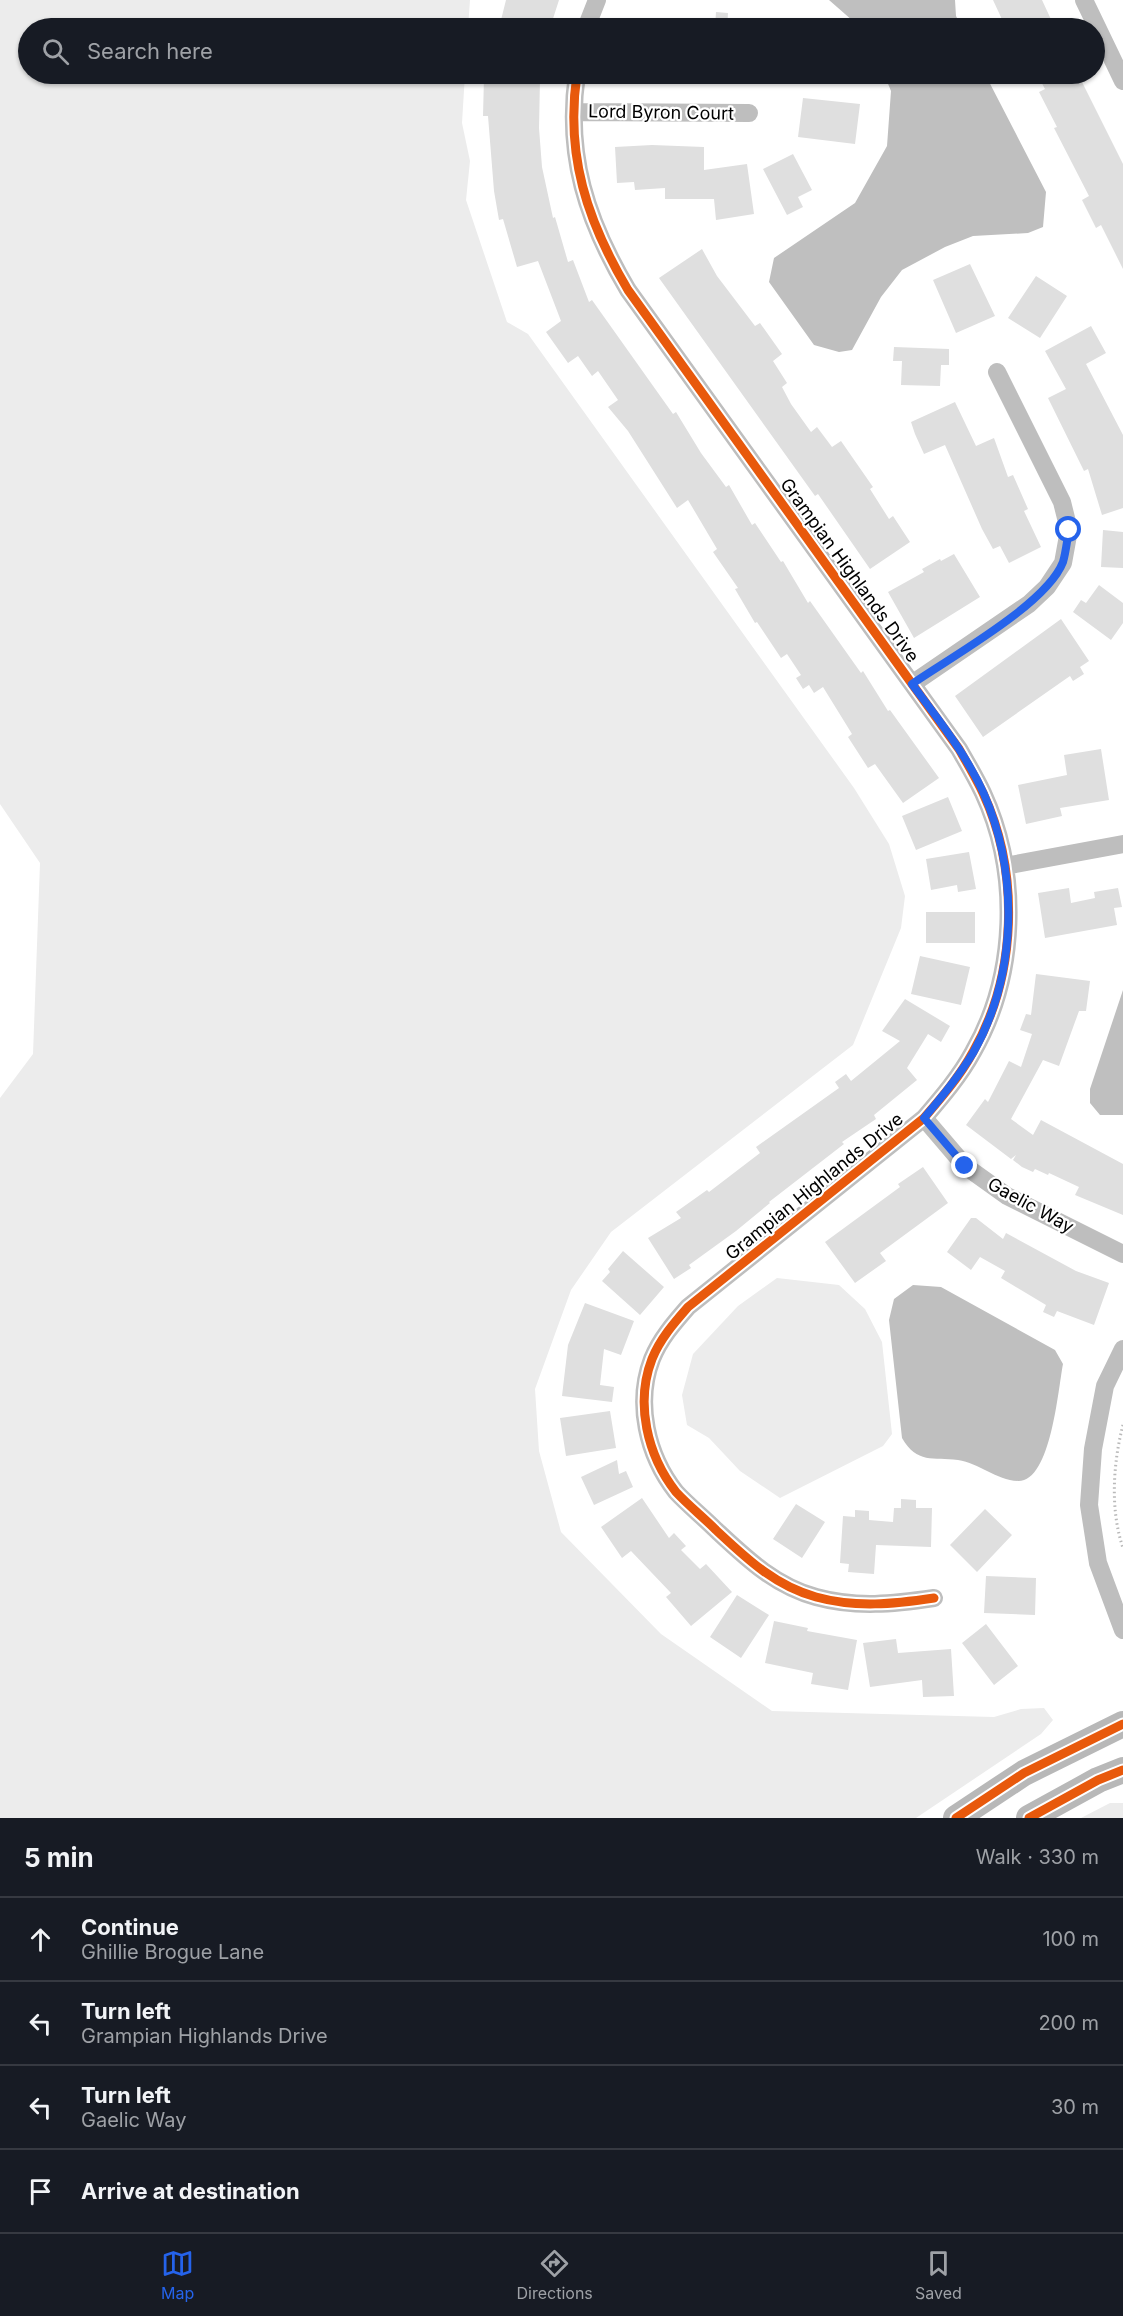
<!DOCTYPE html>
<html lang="en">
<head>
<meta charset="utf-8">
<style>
  body { margin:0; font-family:Inter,sans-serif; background:#242831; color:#f1f3f6 }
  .stop { position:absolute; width:18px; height:18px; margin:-14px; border:4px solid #2563eb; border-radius:50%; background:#fff }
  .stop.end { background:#2563eb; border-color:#fff; box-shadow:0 2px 6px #0008 }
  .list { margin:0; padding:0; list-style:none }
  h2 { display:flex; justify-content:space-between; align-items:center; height:78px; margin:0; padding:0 24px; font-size:26px }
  h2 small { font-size:20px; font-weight:400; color:#9ea1a6 }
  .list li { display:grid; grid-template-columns:39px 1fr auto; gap:18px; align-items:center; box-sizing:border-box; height:84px; padding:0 24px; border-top:2px solid #363941 }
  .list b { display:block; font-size:22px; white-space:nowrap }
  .list p { margin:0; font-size:20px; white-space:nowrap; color:#9ea1a6 }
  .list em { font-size:20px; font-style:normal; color:#9ea1a6 }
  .icon { flex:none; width:33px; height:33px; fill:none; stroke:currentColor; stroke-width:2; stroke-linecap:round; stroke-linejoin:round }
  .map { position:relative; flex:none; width:1123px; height:1818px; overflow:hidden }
  .search { position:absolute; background:#171b24; box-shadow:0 2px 4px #0004; left:18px; right:18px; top:18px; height:66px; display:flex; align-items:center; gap:15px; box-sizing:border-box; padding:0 21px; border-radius:33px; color:#9ea1a6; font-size:22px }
  .sheet { height:414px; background:#171b24 }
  nav { display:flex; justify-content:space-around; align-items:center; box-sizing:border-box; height:84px; border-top:2px solid #363941; background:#171b24; font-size:16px; color:#9ea1a6 }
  nav a { display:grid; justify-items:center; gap:3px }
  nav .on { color:#2563eb }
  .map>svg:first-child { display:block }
</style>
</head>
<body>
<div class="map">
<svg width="1123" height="1818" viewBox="0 0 1123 1818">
  <rect width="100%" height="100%" fill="#fff"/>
  <path fill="#ececec" d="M0,0H470L468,28H28V74H465L462,123L470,161L466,200L507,322L528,334L854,788L889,844L905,896L901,928L853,1045L611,1232L571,1290L535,1389L539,1451L561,1532L661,1634L772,1711L994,1717L1021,1709L1044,1708L1053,1720L1041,1734L916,1818H0V1098L33,1054L40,863L0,804Z
    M777,1278L839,1285L865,1309L882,1342L892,1434L883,1446L780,1498L740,1471L709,1438L687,1425L682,1395L693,1354L738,1306Z
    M1110,1803H1123V1818H1081Z"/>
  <path fill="#bfbfbf" d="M829,0H955L956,16L962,28H861Z
    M884,74H985L1046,192L1043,227L1028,233L973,236L945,247L902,270L881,297L852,350L839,352L814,345L769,282L774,258L855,203L887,146L891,91Z
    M1123,990V1115H1100L1090,1103V1089Z
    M913,1285L941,1287L1055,1350L1063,1364C1058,1390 1051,1482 1018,1481C996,1480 979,1463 958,1460C933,1457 917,1464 902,1438L889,1320L894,1299Z"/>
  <path fill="#dfdfdf" d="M506,0H559L550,28H499Z
    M993,0H1042L1055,28H1006Z
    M716,12L728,13L727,28H715Z
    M1037,74H1078L1123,164V269L1101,225L1096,228L1082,200L1089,196L1054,128L1057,127L1039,92L1045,89Z
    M484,77L540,79L539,128L542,167L553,218L555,217L568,262L573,260L589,302L592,300L673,414L676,412L701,453L726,487L729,485L752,525L755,523L781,562L783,561L808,603L810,601L861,673L863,671L888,711L890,710L939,778L903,803L875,764L868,768L848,737L852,734L823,687L814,693L809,685L803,689L796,678L801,675L787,654L781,658L757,622L755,623L735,589L738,588L713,552L717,549L688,500L677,508L628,431L608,407L618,400L598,371L592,376L578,356L568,363L546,332L561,321L538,261L517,267L503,219L499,220L494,191L488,116H483Z
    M803,98L860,104L855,144L798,137Z
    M652,145L704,147V170L747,164L754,214L716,220L714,199H665V188L635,190L634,182L617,183L615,147Z
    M793,154L812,190L798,197L803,207L787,215L763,169Z
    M702,249L717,276L755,326L760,323L782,354L773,361L787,383L782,387L791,404L811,432L817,427L832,447L841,441L873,487L870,489L889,519L893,516L910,542L870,569L818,494L815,496L659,278Z
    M970,264L995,316L956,333L933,280Z
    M1036,276L1067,296L1040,338L1008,318Z
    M1091,326L1106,353L1086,364L1123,435V508L1102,515L1088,469L1084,471L1048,398L1066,389L1045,351Z
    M894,347L949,349V365H941L940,386L901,385L902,361H893Z
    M955,402L976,446L994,438L1008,477L1013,475L1028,509L1024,511L1041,547L1009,563L1000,546L993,549L982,529L945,445L924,454L915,434L911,422Z
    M1103,530L1123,532V568L1101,567Z
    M954,554L980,597L914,638L888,592L924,572L922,569L940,559L941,561Z
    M1099,585L1123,603V623L1111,640L1073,612L1081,600L1086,603Z
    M1061,619L1089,661L1080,667L1084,674L1073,681L1070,676L983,737L955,696Z
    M1101,749L1109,800L1060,808L1062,816L1026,824L1018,785L1067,775L1064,755Z
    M948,797L962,831L916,850L902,816Z
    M969,852L976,889L958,892L957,885L931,890L926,859Z
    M1069,888L1071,903L1095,898L1094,892L1118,888L1122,907L1114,908L1117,925L1045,938L1038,893Z
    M926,912H975V943H926Z
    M920,956L970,967L961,1005L911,994Z
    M1036,974L1090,981L1086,1011H1079L1059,1066L1043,1060L1011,1119L1033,1135L1041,1120L1123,1164V1215L1075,1195L1079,1187L1049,1173L1048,1175L1035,1169L1033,1172L1022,1167L1013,1160L1016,1155L1011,1159L966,1125L985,1099L988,1102L1009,1061L1021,1067L1032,1034L1020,1030L1026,1014L1031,1015Z
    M905,999L950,1026L941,1042L928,1034L907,1068L917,1080L874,1115L876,1119L842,1142L844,1144L769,1202L770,1203L736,1231L689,1265L691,1268L674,1279L648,1238L681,1218L676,1212L707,1190L709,1192L760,1153L756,1147L839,1088L835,1082L846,1074L851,1081L900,1041L882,1031Z
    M923,1167L948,1203L880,1253L886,1261L855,1283L825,1242L900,1187L898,1184Z
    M971,1218H976L1003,1239L1006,1233L1076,1271L1109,1283L1094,1325L1057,1311L1054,1317L1043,1312L1046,1305L1001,1278L1005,1271L980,1257L971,1270L947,1252Z
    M623,1251L664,1287L640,1315L602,1281L610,1272L608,1269Z
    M585,1303L634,1321L621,1355L604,1349L600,1385L614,1387L612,1402L562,1396L568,1345Z
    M610,1411L616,1448L566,1456L560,1418Z
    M617,1460L619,1474L626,1471L633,1487L594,1505L581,1477Z
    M642,1498L669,1538L674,1533L686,1546L681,1550L700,1569L706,1564L732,1592L691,1626L666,1597L671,1593L631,1551L622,1558L601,1527Z
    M901,1499L916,1500V1508H932L931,1547L876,1545L874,1574L848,1572L849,1564L840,1563L843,1516L855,1517V1510L869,1511V1520L893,1522L894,1508H901Z
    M796,1504L825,1522L802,1558L773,1539Z
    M985,1509L1012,1535L977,1572L950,1545Z
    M986,1576L1036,1578L1035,1615L984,1613Z
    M737,1595L769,1615L741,1658L710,1637Z
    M774,1621L808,1628L807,1631L857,1640L848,1690L811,1684L813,1673L765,1663Z
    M986,1624L1018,1666L994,1685L962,1643Z
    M896,1639L898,1653L951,1649L954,1696L923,1697L922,1680L870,1687L863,1643Z"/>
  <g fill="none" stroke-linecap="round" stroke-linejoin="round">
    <path stroke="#b9b9b9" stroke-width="3" stroke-dasharray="1.5 3" stroke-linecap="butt" d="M1123,1425C1113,1463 1110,1510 1123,1548"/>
    <path stroke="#bebebe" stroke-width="18" d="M1084,0L1123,81
      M586,28L597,0
      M577,74C565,155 587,221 628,290L959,749C967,763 976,778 983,793C1020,873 1017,975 973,1052C960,1076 942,1097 924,1118L688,1307C674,1323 660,1339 652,1359C635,1403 647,1455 676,1492C688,1505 703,1517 716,1530C746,1558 775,1586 816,1597C856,1608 894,1604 934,1598
      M574,112L749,113
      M912,684L1029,604L1047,587L1063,563L1069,530L1062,502L997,372
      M1005,866L1123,844
      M924,1118L965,1166L1007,1196L1123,1254
      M1123,1349L1105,1386L1093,1449L1089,1505L1098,1563L1123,1630"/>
    <path stroke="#b8b8b8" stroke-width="26" d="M956,1818L1024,1773L1123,1724
      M1029,1818L1098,1780L1123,1770"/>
    <g stroke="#fff" stroke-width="13">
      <path id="cycleway" d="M577,74C565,155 587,221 628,290L959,749C967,763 976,778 983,793C1020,873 1017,975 973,1052C960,1076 942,1097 924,1118L688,1307C674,1323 660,1339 652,1359C635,1403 647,1455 676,1492C688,1505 703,1517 716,1530C746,1558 775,1586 816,1597C856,1608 894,1604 934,1598
        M956,1818L1024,1773L1123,1724
        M1029,1818L1098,1780L1123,1770"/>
    </g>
    <use href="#cycleway" stroke="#e8590c" stroke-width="9"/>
  </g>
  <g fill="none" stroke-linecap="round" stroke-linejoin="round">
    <path stroke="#2563eb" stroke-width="8" d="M965,1166L924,1118C942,1097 959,1076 973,1053C1017,975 1019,875 984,794C966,754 938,719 912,684C951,657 1047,604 1063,562C1066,552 1067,540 1069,530"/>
  </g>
  <g text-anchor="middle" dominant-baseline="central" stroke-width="4.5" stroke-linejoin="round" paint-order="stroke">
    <g font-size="18" fill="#000" stroke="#fff">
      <text transform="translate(661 112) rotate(1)">Lord Byron Court</text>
      <text transform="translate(850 570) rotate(54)">Grampian Highlands Drive</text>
      <text transform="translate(814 1186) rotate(-39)">Grampian Highlands Drive</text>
      <text transform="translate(1031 1205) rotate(29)">Gaelic Way</text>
    </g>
  </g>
</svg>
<div class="stop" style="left:1069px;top:530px"></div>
<div class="stop end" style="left:965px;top:1166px"></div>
<div class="search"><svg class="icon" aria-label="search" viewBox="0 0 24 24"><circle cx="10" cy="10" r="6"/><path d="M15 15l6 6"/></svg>Search here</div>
</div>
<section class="sheet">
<h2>5 min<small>Walk · 330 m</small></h2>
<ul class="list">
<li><svg class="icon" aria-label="ahead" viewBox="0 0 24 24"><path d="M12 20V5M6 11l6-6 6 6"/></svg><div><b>Continue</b><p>Ghillie Brogue Lane</p></div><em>100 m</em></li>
<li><svg class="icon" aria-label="left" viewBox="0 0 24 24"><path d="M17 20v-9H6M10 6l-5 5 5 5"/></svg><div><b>Turn left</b><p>Grampian Highlands Drive</p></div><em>200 m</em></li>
<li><svg class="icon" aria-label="left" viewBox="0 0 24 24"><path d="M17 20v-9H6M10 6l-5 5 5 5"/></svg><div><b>Turn left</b><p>Gaelic Way</p></div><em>30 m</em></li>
<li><svg class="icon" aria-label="arrive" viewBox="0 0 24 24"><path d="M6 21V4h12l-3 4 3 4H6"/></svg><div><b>Arrive at destination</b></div></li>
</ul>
</section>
<nav>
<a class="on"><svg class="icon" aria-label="map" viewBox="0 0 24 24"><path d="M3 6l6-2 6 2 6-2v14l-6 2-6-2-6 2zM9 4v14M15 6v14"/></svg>Map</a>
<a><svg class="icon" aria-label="directions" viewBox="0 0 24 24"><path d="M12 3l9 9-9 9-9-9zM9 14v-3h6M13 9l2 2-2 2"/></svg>Directions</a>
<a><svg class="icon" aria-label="saved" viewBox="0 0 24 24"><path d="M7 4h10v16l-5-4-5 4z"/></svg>Saved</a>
</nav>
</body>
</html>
